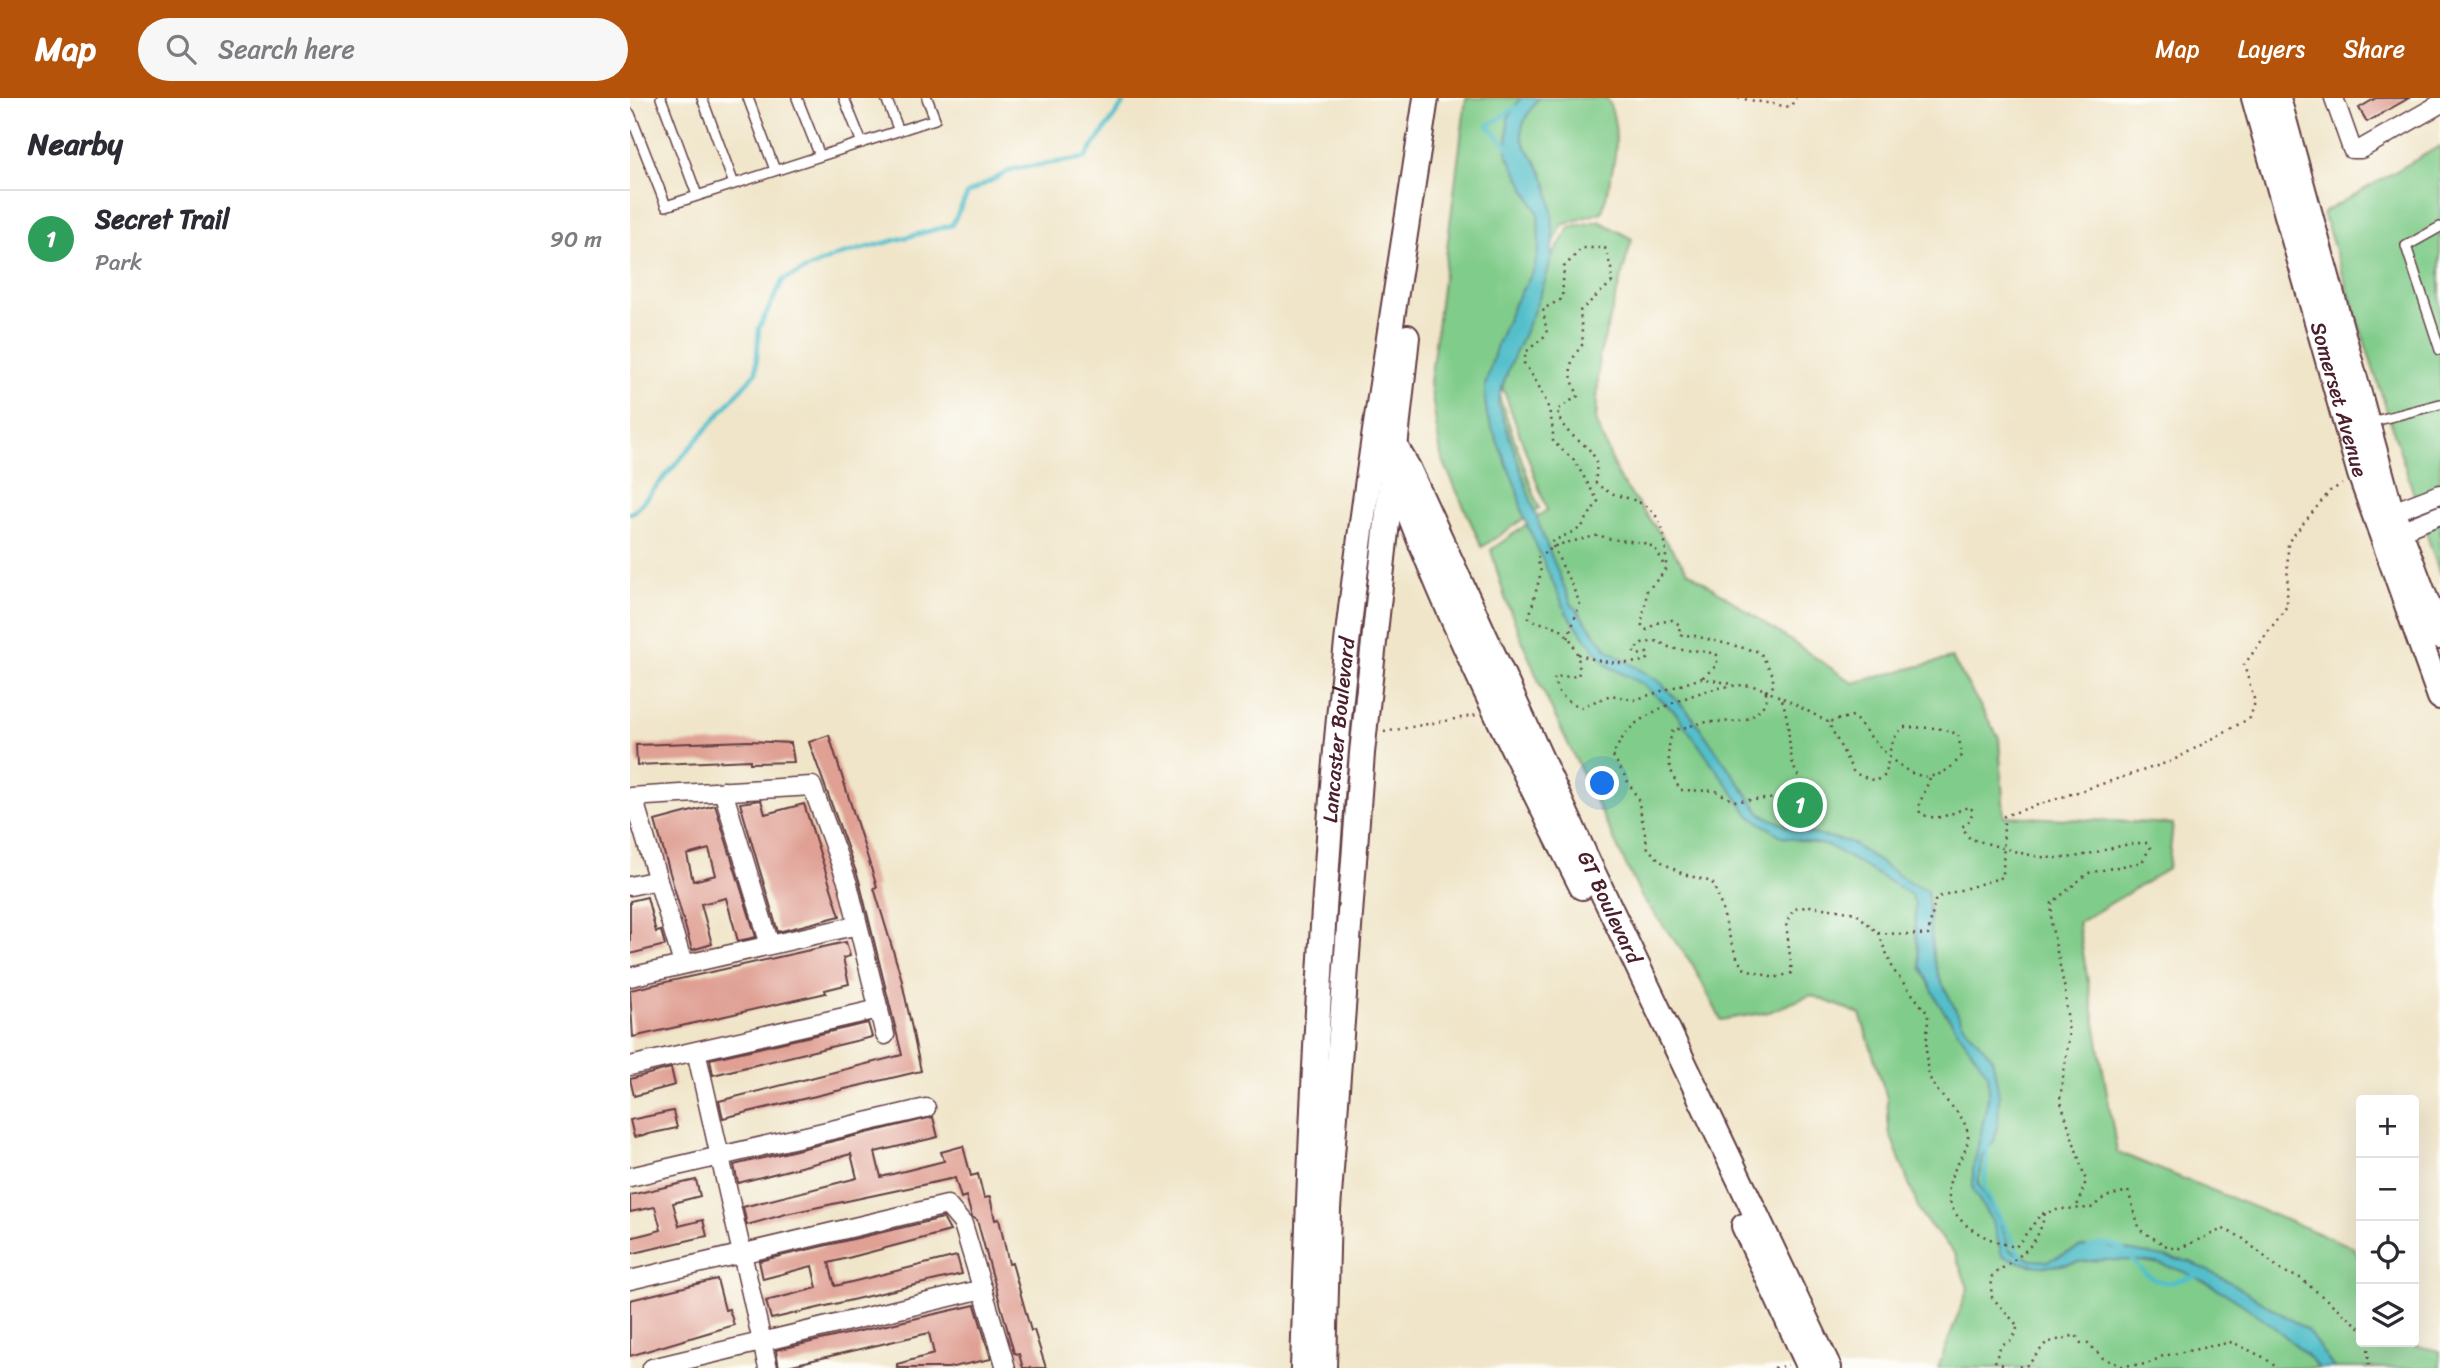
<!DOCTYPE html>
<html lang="en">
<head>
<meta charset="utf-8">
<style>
  body { margin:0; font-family:Sriracha,sans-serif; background:#f7f7f7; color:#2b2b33 }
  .controls { position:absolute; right:21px; bottom:21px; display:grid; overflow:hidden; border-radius:7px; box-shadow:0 7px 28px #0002 }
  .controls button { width:63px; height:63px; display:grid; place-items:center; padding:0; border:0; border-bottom:2px solid #e1e1e2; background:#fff; color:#2b2b33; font:35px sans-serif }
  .you { position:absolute; left:973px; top:686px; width:24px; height:24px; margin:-18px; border:5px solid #fff; border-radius:50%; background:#1a73e8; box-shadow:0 0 0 10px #1a73e833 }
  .badge { display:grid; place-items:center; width:46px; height:46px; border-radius:50%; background:#b45309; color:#fff; font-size:23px; font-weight:700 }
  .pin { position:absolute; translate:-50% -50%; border:4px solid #fff; box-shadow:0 2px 7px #0006 }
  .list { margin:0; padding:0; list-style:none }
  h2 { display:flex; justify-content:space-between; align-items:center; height:91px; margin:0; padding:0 28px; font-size:30px }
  h2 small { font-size:23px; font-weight:400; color:#7c7c81 }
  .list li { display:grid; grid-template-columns:46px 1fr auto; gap:21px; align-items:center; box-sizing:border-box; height:98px; padding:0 28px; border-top:2px solid #e1e1e2 }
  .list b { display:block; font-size:26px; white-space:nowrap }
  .list p { margin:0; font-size:23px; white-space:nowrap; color:#7c7c81 }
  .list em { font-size:23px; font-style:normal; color:#7c7c81 }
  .icon { flex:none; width:38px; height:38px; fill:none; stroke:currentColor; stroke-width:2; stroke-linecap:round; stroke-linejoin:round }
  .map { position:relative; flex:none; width:1810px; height:1270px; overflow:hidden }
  header { display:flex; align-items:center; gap:42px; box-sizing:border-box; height:98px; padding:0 35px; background:#b45309; color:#fff }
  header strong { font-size:33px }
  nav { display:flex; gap:38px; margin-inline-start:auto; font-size:24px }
  .search { width:490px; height:63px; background:#f7f7f7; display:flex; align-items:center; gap:18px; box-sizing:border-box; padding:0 24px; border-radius:38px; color:#7c7c81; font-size:26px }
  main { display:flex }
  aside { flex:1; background:#fff }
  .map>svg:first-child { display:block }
</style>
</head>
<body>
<header>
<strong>Map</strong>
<div class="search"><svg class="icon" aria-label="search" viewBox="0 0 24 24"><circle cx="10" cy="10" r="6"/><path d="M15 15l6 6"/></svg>Search here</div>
<nav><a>Map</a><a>Layers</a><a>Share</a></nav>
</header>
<main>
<aside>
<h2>Nearby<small></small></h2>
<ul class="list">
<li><span class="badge" style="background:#2e9e5b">1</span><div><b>Secret Trail</b><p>Park</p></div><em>90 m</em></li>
</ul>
</aside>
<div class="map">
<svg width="1810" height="1270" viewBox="0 0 1810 1270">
  <rect width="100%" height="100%" fill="#fdfcf7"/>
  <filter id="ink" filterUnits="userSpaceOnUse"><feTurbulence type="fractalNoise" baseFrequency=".0143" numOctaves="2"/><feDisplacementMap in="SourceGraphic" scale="14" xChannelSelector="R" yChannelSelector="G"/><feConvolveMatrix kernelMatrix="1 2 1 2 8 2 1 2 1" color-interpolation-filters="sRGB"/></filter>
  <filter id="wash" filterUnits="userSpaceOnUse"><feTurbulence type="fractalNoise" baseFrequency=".00686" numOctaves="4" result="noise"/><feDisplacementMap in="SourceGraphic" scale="28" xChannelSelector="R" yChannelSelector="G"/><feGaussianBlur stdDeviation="1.57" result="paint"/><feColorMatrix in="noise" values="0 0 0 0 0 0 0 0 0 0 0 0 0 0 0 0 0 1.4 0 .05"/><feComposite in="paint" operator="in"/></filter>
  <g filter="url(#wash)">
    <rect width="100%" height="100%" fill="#f0e5c9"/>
    <path fill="#80cc8a" stroke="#65765a" stroke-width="2" d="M836,0H977C995,38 982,75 972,114L932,127L892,213L866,290L909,410L852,449L811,358L800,285Z
      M1810,48V477L1693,115Z
      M969,123L1002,141L969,259L966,324L989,380L1058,473L1223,585L1322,560L1369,640L1374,718L1543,726L1538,771L1448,825L1487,1054L1723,1149L1731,1162V1244H1781L1783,1247L1810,1253V1270H1308L1338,1190L1325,1156L1291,1117L1259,1033L1257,1000L1230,916L1181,897L1139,914L1091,922L1063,867L1011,798L911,589L875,500L861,452L917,412L870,282L884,241L920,162L940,129Z"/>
    <path fill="#52bfca" stroke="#4e6f7a" stroke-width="2" d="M890,0H909C873,47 902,44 916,84C922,100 922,116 923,132C925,192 881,247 868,305L913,438L941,505L978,552L1030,584L1061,617L1131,716L1165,732L1220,744L1279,784L1297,792L1303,858L1309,879L1333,926L1362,959L1369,997L1368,1023L1364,1044L1352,1058L1348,1086L1369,1122L1380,1152L1401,1162L1418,1163L1451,1149L1475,1148L1561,1164L1600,1184L1677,1232L1704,1270H1689C1655,1233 1579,1177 1529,1166C1513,1162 1493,1162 1476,1162C1430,1162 1418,1179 1372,1157L1363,1125L1343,1092V1072L1359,995L1358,976L1309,906L1291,869L1285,831V806L1280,796L1199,748L1153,739L1120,718L1045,614L1012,586L978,568L937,516L894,420L886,389L857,318L855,302V288L867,246L885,204L904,172L909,149L908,115L877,56L878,20Z"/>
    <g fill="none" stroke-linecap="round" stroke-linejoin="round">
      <path stroke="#52bfca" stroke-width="4.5" d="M879,50L858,28L886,9
        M0,415L5,413L126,274L129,230L153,182L206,158L322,127L338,95L383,71L455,60L497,0
        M1358,1048L1354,1091L1393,1162
        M1458,1150C1503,1134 1498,1176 1533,1184C1543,1186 1557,1180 1566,1178"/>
    </g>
    <g id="blocks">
      <path fill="#e0a094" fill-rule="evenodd" d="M1746,0H1779L1737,24L1729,10Z
        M199,637L247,789L244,790L271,879L291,973L93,1020L89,1003L272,957L229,782L179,644Z
        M118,643L161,645L164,664L120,665V662L7,667L6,647Z
        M131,702L135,716L174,706L210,818L148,834L110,705Z
        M85,707L126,839L108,843L96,800L71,806L82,846L62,852L25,723ZM79,751L86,777L63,783L57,757Z
        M17,799L26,834L31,833L35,847L0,856V803Z
        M216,844L220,858L213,860L219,886L195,892L196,895L3,939L0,892Z
        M238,925L242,939L83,977L80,961Z
        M41,970L45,987L4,998L0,981Z
        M43,1013L47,1030L4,1039L0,1022Z
        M303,1019L308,1039L245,1054L251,1079L314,1063L311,1054L333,1048L341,1078L348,1076L354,1100L360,1099L365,1122L369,1121L379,1166L382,1165L401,1233L404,1232L416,1270H393L389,1256L384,1255L347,1122L342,1119L336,1098L331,1100L325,1080L156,1116L117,1127L113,1109L227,1080L221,1056L108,1085L104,1067Z
        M66,1082L70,1098L43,1105L49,1128L73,1122L77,1138L0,1156V1140L31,1132L25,1109L0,1114V1097Z
        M313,1120L320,1133L199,1165L205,1188L327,1158L332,1176L141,1221L136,1203L187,1190L182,1168L133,1181L129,1163Z
        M87,1181L95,1212L99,1211L104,1227L0,1258V1202Z
        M345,1207L361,1261L318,1270H267V1266L304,1256L299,1235L149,1270L146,1252Z"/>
    </g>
  </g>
  <g filter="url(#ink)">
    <use href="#blocks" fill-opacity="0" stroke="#633d43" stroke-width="2"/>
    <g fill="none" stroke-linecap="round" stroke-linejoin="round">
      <g stroke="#633d43" stroke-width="12">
        <path id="lane" d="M31,0L67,97
          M72,0L104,86
          M118,0L145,72
          M167,0L190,58
          M214,0L232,45
          M256,0L269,33
          M0,16L36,108L305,21L297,0
          M1810,129L1776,148L1810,252
          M1737,325L1810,306"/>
      </g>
      <g stroke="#633d43" stroke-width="21">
        <path id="street" d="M1704,0L1722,51H1731L1810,6
          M1763,414L1810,396
          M1770,433L1810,417
          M93,693L140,847
          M0,699L182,688L218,786L255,937
          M3,699L53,866
          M0,788L28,782
          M0,879L228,827
          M66,953L138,1270
          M0,968L249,911
          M0,1079L296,1010
          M0,1182L317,1107L333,1126L376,1270
          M22,1270L353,1191"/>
      </g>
      <g stroke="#633d43" stroke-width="28">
        <g id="secondary">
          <path id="s1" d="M1624,0L1730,376L1810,599"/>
          <path d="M1648,0L1759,405L1810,539"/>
          <path id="s2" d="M764,346L778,370L958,764L1199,1270"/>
          <path d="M767,383C818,522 885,656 952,789"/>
          <path d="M1114,1128L1180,1270"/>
          <path id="s3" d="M673,1270C679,1080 687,889 702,700C720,465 761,232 796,0"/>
          <path d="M694,1270L698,1111L732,655L777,239"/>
        </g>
      </g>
      <path stroke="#633d43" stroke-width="2.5" stroke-dasharray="2 5" stroke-linecap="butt" d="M1108,0L1160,9L1166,0
        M1036,472C1032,465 1030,457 1025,451C1013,439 985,446 970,437L927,447L907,460L911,474L899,520C909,526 916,525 926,529C942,536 953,562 948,578L924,579C926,596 936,603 951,609L981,597L1004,602L1072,580L1102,586
        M938,540L950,505L921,444L951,430L968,403L944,362L923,344C924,313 912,291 894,265L896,254L917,236L913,211L932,201L934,169L952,150H975L981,170L982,184L950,213L953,246C936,266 939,275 948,298L927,312C936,351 974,339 965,384C983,401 995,396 1014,407C1037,421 1036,448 1036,472L1016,494C1017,507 1011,516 1012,529L1017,532L1026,525L1042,522L1050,527L1049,535L1053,538L1061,537L1130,554L1143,577V588L1136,593L1151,599C1161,626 1157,642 1163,666C1167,681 1181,691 1183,706L1169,708L1151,700L1104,703L1086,693L1050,692C1038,670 1035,656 1043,632C1056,630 1069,624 1082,624C1108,622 1117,629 1136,604V593C1108,574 1028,607 1004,627C995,635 987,647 983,658L1008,701L1018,751L1033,765L1053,776L1082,784C1096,812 1096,843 1113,870L1144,880L1162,875L1156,825L1164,811L1181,808L1226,815L1248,835L1298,837L1305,803L1311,798L1373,779L1374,718L1542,663L1620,620L1625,604L1614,567L1657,508L1658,444L1700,393L1712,386
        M948,556C968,564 997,569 1018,561L1017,555L1007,557L1003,553L1012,545L1029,543C1047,558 1066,548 1087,557V567L1072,580
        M1153,600L1198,624L1224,675L1245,683L1256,677C1259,658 1259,641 1274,629L1307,630L1328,636L1332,657C1291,710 1253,652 1223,618L1198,624
        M754,634L847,617
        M1300,680L1289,707L1290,715C1308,725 1321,715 1338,709L1343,712L1340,722L1332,729L1340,741C1367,747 1398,760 1426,760C1458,761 1487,744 1518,745L1520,750L1512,764L1458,775L1422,805L1421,825L1435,892L1439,939L1430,1001L1456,1083L1446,1111
        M1248,835L1264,873L1298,916C1298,936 1293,961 1300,980C1308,1001 1335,1013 1338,1037C1339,1051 1327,1065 1322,1077C1306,1119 1352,1142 1386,1149L1411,1116L1430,1111L1461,1110L1475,1099L1498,1093L1510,1132L1540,1150H1550L1593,1131L1611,1139L1652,1173L1670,1180L1731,1230
        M1738,1244L1739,1270
        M1144,1270L1158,1267
        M1379,1270L1365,1263L1371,1247L1382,1242L1388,1228L1361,1198L1362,1178C1390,1156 1407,1152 1415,1115
        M1382,1270L1398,1267L1416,1245L1446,1237L1451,1245H1458L1473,1260L1492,1268L1517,1266L1533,1258L1602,1244L1635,1260L1647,1270"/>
      <use href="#lane" stroke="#fff" stroke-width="9"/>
      <use href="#street" stroke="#fff" stroke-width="18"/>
      <use href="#secondary" stroke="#fff" stroke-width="24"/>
    </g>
  </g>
  <g text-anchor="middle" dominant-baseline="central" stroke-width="6" stroke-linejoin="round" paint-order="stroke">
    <g font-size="21" fill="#4a1f2b" stroke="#fdfcf7">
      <text stroke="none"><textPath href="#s1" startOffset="313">Somerset Avenue</textPath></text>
      <text stroke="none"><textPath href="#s3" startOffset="639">Lancaster Boulevard</textPath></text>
      <text stroke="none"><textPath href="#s2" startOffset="511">GT Boulevard</textPath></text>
    </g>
  </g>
</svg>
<div class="controls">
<button>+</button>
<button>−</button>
<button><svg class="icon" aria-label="locate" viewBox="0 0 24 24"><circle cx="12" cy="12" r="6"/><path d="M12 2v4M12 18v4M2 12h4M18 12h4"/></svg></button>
<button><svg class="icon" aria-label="layers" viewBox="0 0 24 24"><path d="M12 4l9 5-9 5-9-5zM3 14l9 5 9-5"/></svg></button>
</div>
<div class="you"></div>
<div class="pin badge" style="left:1170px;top:707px;background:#2e9e5b">1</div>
</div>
</main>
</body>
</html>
